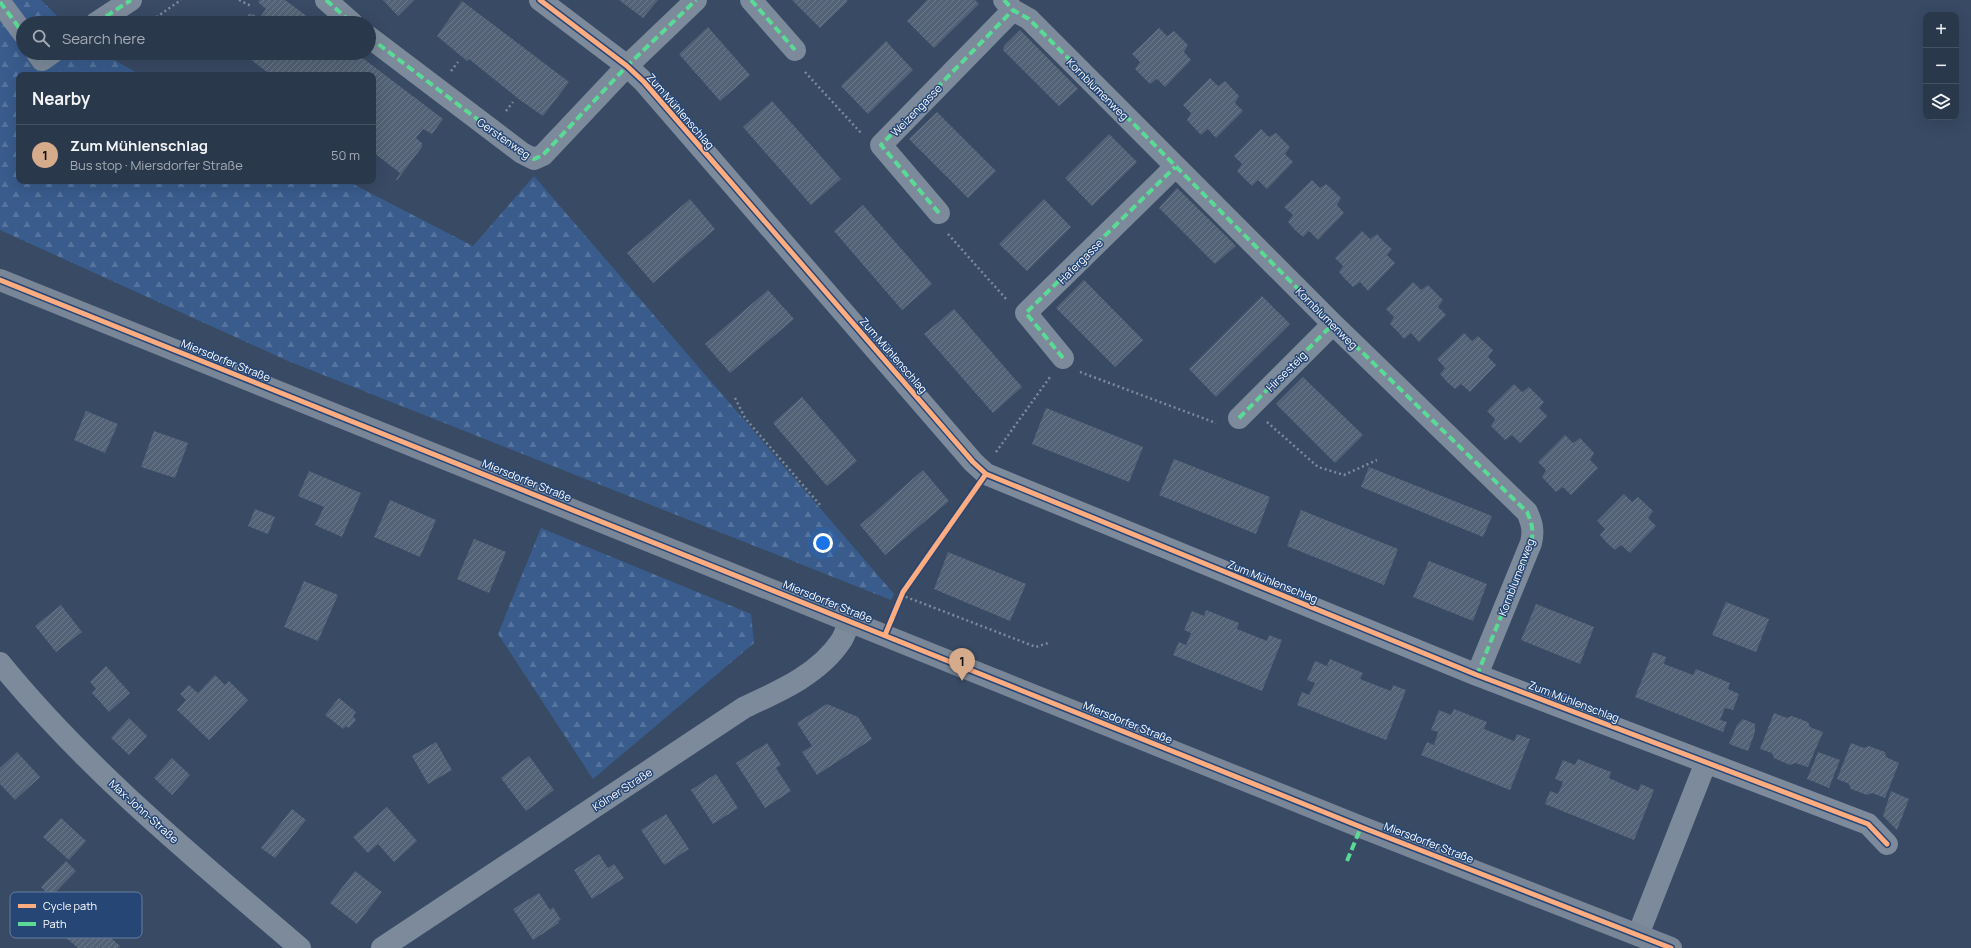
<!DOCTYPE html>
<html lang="en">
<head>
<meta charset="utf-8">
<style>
  body { margin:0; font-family:Manrope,sans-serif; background:#364355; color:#f1f3f6 }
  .controls { position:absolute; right:12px; top:12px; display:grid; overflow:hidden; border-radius:8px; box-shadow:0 4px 16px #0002 }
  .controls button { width:36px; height:36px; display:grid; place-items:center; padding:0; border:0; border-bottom:1px solid #465263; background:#2a384b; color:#f1f3f6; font:20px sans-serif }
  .you { position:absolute; left:823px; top:543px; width:14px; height:14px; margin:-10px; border:3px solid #fff; border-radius:50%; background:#1a73e8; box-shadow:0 0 0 6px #1a73e833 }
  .badge { display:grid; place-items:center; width:26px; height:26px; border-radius:50%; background:#d6ab8b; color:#111; font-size:13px; font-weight:700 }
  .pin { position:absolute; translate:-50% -33px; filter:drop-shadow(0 1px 2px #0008) }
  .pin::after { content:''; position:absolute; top:21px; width:14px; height:12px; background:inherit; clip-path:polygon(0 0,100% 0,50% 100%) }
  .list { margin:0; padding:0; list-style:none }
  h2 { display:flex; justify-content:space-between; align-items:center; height:52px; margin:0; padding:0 16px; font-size:17px }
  h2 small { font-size:13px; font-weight:400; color:#a5acb5 }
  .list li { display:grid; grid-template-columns:26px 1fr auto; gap:12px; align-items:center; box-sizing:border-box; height:60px; padding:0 16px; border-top:1px solid #465263 }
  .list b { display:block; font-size:15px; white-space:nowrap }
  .list p { margin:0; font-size:13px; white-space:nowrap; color:#a5acb5 }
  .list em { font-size:13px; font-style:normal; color:#a5acb5 }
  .icon { flex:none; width:22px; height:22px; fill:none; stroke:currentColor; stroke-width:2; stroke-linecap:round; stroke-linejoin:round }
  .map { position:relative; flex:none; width:1971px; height:948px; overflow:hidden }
  .search { position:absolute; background:#2a384b; box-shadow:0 4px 16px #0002; left:16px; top:16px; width:360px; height:44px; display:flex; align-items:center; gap:10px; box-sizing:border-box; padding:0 14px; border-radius:22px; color:#a5acb5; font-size:15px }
  .panel { position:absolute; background:#2a384b; box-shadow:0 4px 16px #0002; left:16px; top:72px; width:360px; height:112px; border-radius:8px }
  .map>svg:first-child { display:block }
</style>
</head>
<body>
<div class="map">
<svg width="1971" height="948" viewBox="0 0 1971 948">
  <defs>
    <pattern id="forest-firs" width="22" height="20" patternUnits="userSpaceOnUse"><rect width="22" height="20" fill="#395c8d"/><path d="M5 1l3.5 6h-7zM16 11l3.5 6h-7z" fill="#57749e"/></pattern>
    <pattern id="building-hatch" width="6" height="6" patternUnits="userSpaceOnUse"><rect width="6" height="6" fill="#536276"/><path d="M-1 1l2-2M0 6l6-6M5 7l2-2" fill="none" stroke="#6d7a8b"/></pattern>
  </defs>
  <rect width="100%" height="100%" fill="#384a64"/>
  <path fill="url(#forest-firs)" d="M0,0H41L64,23H23V53H102L141,75H19V181H347L473,246L534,176L894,594L891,600L288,361L0,230Z
    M541,528L751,614L754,643L593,779L498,634Z"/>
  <path fill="url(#building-hatch)" d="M260,0H285L316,23H242L249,14H253L259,18L266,9L258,2Z
    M383,0H414L398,16Z
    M619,0H658L643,18Z
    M792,0H846L848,1L820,28Z
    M927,0H975L979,4L934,48L907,21Z
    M462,1L569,82L543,116L520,100L469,59L467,61L437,36Z
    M708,27L750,75L720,101L679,54Z
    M1159,28L1167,36L1174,31L1188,45L1184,52L1191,60L1165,87L1157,79L1150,84L1135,69L1140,62L1132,54Z
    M1020,30L1078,89L1059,106L1003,50L1004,46Z
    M886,41L913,70L868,114L841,86Z
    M242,53H356L443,119L432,134L423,129L416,138L422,143V147L397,180H396L400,173L373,152V75H271Z
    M1210,78L1218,86L1225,81L1239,96L1235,103L1243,111L1216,138L1208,129L1201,135L1187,120L1191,113L1183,105Z
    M772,101L841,179L811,205L743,127Z
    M937,112L996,171L968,198L909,139Z
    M1261,129L1269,137L1276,133L1290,147L1285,154L1293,162L1267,189L1258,180L1252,186L1237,171L1242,164L1234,156Z
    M1109,134L1137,162L1092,206L1065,178Z
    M1312,180L1320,188L1326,184L1334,191L1341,198L1337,205L1344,213L1318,240L1309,231L1303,237L1295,230L1288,222L1293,215L1284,207Z
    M1177,188L1236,246L1215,264L1159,208Z
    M690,199L715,229L653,283L627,253Z
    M1044,199L1071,227L1027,271L999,244Z
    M863,205L932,284L902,310L834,231Z
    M1362,231L1370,239L1377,234L1384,242L1392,249L1387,255L1395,263L1368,291L1360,282L1353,287L1346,280L1339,272L1343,266L1335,258Z
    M1084,280L1143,340L1115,367L1056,308Z
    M1413,282L1421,290L1428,285L1443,300L1438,307L1446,315L1419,342L1411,333L1404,339L1397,331L1390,324L1394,317L1386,309Z
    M768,290L794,319L730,373L705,344Z
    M1262,296L1290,324L1216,397L1189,369Z
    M954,309L1022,387L993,413L924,334Z
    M1464,333L1472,341L1478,336L1493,350L1488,357L1496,365L1470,392L1461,384L1455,389L1447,382L1440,374L1445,368L1437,359Z
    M1303,377L1363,435L1335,463L1276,404Z
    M1514,384L1522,392L1529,387L1544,402L1539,408L1547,416L1520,443L1512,435L1505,440L1491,426L1495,419L1487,411Z
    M802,397L857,461L827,486L773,423Z
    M1046,408L1143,447L1129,482L1032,444Z
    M86,411L118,424L105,453L74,440Z
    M154,431L188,443L175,478L141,467Z
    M1565,435L1573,443L1580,438L1594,453L1590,460L1598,468L1571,495L1563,487L1556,492L1542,477L1546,470L1538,462Z
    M1174,459L1270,497L1256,534L1159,495Z
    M1369,467L1492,516L1483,537L1361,487Z
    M923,470L949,501L885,555L860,525Z
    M309,471L361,493L342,537L315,525L324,507L298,496Z
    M1624,494L1632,502L1638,497L1653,511L1648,518L1656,526L1630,553L1621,545L1615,550L1607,543L1600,535L1605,529L1597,521Z
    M390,500L436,520L420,557L374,537Z
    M255,509L275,517L268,534L248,526Z
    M1301,510L1398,549L1384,585L1287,546Z
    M474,539L506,552L489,593L457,579Z
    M948,552L1026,584L1010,621L934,589Z
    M1429,561L1487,584L1473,621L1413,597Z
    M304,581L338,595L318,641L284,627Z
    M1726,602L1769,619L1756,652L1712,635Z
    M1536,604L1594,627L1580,664L1521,640Z
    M61,605L82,632L56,652L35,626Z
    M1206,610L1239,623L1237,629L1267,641L1269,635L1282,640L1262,691L1173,655L1179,642L1186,645L1191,633L1184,630L1192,611L1204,616Z
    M1653,652L1666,657L1664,664L1693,675L1696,669L1730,683L1728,689L1739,694L1733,710L1725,708L1720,720L1727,722L1723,732L1635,697Z
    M1330,659L1363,673L1360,679L1391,691L1393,685L1406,690L1386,740L1297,705L1302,692L1309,695L1315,683L1307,680L1315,661L1327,666Z
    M106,666L130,693L109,712L92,693L96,689L90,682Z
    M215,675L225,685L229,681L248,700L209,740L177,710L186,700L180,694L189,685L198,693Z
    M339,698L356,712L353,716L356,720L349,728L346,726L343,729L325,715Z
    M827,704L858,717L872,739L817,775L802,752L812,746L797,723Z
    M1454,709L1487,722L1484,729L1514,741L1517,734L1530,739L1510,790L1421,755L1427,742L1434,745L1438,732L1431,730L1439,710L1451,715Z
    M1774,713L1787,718L1792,716L1808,722L1810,727L1823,732L1808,767L1795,763L1790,765L1783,762L1774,758L1772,753L1760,749Z
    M129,718L147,736L129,755L111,738Z
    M1743,719L1755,724V732L1748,751L1729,744L1737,725Z
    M436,742L452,770L428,784L412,756Z
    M767,743L781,765L776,768L791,791L765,808L736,763Z
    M1851,743L1864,748L1869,746L1885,752L1886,757L1899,763L1885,798L1872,793L1867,795L1851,789L1849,784L1837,779Z
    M17,752L40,777L15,800L0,784V768Z
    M1818,752L1840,760L1829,788L1807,779Z
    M529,756L554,790L526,811L501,778Z
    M172,758L190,775L172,795L154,778Z
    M1578,759L1611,772L1609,778L1638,791L1641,784L1654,790L1634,840L1545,804L1550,791L1558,794L1563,782L1555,779L1563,760L1575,765Z
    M716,774L738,808L713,824L691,790Z
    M1891,791L1909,799L1897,830L1883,816Z
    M387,807L417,841L394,862L378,844L368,853L353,837Z
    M292,809L306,820L275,858L261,848Z
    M666,814L689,849L664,865L641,830Z
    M61,818L86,841L69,860L43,837Z
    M599,854L608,868L614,864L624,878L592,899L574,870Z
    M66,861L76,871L51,897L41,887Z
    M355,871L382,892L357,924L330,903Z
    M539,893L550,910L553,907L561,920L558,921L559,923L533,940L513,909Z
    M83,903L104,922L100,928L120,946L118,948H78L58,931Z"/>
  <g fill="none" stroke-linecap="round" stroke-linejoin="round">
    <path stroke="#7c8a9b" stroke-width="2.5" stroke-dasharray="2 3" stroke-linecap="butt" d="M239,0L251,6
      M148,23L181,0
      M451,71L458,62
      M805,72L861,133
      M506,111L513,102
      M948,234L1007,300
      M1080,372L1216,423
      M735,398L745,418L821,506
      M1267,422L1318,467L1344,475L1377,460
      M996,452L1050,377
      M901,595L1036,647L1048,643"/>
    <path stroke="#7c8a9b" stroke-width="22" d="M326,0L352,23
      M540,0L627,66L644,82L973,462L986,474L1477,675L1868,824L1887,844
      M751,0L795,50
      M1004,0L1013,10L1029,19L1333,324L1527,512C1532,523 1534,531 1531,543L1477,675
      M0,2L23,33
      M96,23L131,0
      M369,37L522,153L534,159L543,155L627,66L696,0
      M37,53L42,60L52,53
      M939,213L881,145L1013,10
      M1063,358L1026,313L1175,167
      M1239,418L1333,324
      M0,663C87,770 195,858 300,948
      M1638,935L1706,762
      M382,948L745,707C780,691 819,674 841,641C845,635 847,627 850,621"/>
    <path stroke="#788697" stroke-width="22" d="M0,280L1361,827L1671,948"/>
    <path stroke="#5adb95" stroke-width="4" stroke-dasharray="8 4" stroke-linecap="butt" d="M326,0L352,23
      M751,0L795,50
      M1004,0L1013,10L1029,19L1333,324L1527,512C1532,523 1534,531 1531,543L1477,675
      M0,2L23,33
      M96,23L131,0
      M369,37L522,153L534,159L543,155L627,66L696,0
      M37,53L42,60L52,53
      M939,213L881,145L1013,10
      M1063,358L1026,313L1175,167
      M1239,418L1333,324
      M1347,861L1361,827"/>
    <g stroke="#264676" stroke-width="8">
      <path id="cycleway" d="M540,0L627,66L644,82L973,462L986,474L1477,675L1868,824L1887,844
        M0,280L1361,827L1671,948
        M885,635L903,592L986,474"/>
    </g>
    <use href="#cycleway" stroke="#ffac80" stroke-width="5"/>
  </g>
  <g text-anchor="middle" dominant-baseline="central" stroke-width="3" stroke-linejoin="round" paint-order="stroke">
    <g font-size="11" fill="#fff" stroke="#264676">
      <text transform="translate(1098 89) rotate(45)">Kornblumenweg</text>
      <text transform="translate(916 110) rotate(-46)">Weizengasse</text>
      <text transform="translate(681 111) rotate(49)">Zum Mühlenschlag</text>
      <text transform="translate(504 138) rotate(35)">Gerstenweg</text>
      <text transform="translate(1080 261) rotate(-45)">Hafergasse</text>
      <text transform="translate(1327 318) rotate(45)">Kornblumenweg</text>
      <text transform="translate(894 355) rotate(49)">Zum Mühlenschlag</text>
      <text transform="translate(226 360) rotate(22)">Miersdorfer Straße</text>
      <text transform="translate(1286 371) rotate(-45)">Hirsesteig</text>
      <text transform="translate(527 480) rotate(22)">Miersdorfer Straße</text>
      <text transform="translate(1516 577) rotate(-69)">Kornblumenweg</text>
      <text transform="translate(1273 581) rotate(22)">Zum Mühlenschlag</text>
      <text transform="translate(828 601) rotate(22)">Miersdorfer Straße</text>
      <text transform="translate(1574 701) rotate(21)">Zum Mühlenschlag</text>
      <text transform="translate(1128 722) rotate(22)">Miersdorfer Straße</text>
      <text transform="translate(622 789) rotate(-33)">Kölner Straße</text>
      <text transform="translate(144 811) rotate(42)">Max-John-Straße</text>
      <text transform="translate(1429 842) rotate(21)">Miersdorfer Straße</text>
    </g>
  </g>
  <rect x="10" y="892" width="132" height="46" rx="6" fill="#264676" stroke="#677e9f" stroke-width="1"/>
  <rect x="18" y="904" width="18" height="4" fill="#ffac80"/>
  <rect x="18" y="922" width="18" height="4" fill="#5adb95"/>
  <g font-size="11" fill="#fff">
    <text x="43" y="910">Cycle path</text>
    <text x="43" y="928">Path</text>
  </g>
</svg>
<div class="controls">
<button>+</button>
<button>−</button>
<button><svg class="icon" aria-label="layers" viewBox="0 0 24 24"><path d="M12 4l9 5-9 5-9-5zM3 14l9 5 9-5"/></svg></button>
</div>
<div class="you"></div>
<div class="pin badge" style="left:962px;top:681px">1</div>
<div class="search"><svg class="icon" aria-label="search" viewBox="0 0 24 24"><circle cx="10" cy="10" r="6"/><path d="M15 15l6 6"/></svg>Search here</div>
<section class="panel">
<h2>Nearby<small></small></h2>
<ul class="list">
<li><span class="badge">1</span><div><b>Zum Mühlenschlag</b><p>Bus stop · Miersdorfer Straße</p></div><em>50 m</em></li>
</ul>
</section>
</div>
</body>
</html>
